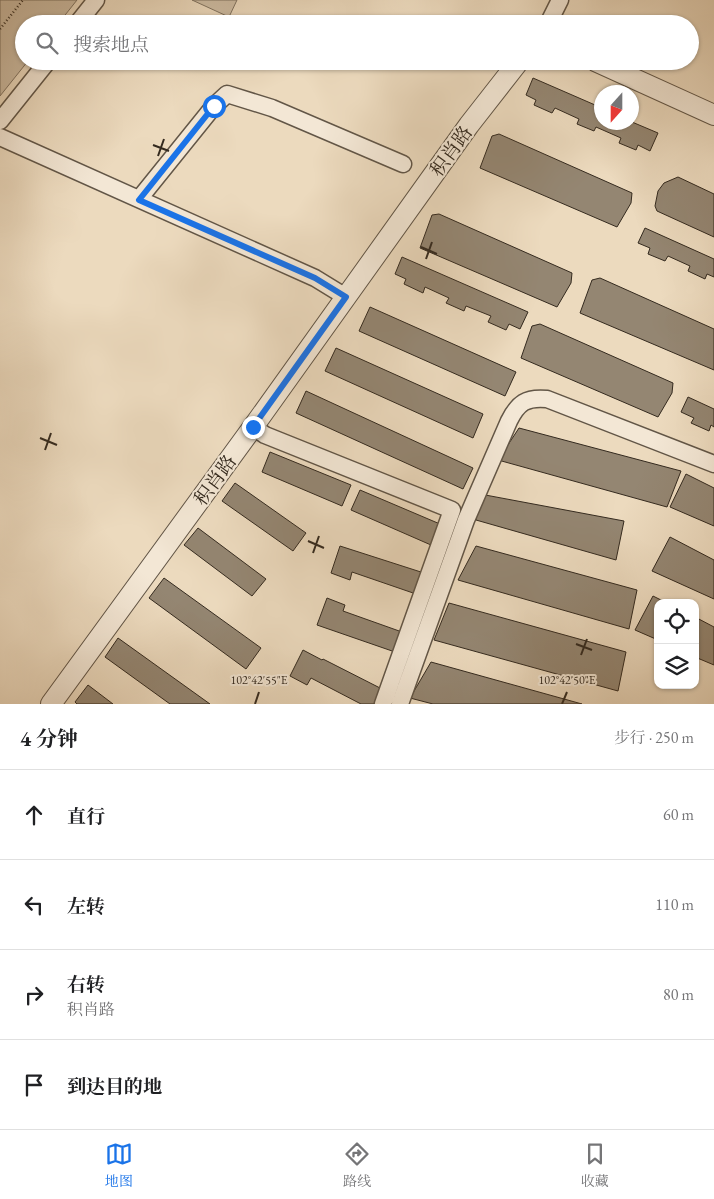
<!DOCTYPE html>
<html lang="zh">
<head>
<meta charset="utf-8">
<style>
  body { margin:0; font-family:"EB Garamond","Noto Serif SC",serif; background:#f2f2f2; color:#202124 }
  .controls { position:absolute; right:15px; bottom:15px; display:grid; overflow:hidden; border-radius:10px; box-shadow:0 1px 4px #0004 }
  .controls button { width:45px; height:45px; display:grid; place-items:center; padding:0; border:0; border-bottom:1px solid #e0e0e0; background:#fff; color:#202124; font:25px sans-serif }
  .compass { position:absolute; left:594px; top:85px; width:45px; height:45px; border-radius:50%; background:#fff; box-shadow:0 1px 4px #0004; rotate:201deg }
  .stop { position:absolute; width:15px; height:15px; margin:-11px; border:4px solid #1a73e8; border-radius:50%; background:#fff }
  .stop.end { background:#1a73e8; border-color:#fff; box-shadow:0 1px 5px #0008 }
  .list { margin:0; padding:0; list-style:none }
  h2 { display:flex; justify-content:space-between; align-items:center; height:65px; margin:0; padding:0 20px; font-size:21px }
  h2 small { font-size:16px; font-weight:400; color:#757577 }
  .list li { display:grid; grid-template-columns:32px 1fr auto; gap:15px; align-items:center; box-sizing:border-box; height:90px; padding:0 20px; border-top:1px solid #e0e0e0 }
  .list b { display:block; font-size:19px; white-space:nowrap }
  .list p { margin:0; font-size:16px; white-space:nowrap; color:#757577 }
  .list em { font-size:16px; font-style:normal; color:#757577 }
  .icon { flex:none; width:28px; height:28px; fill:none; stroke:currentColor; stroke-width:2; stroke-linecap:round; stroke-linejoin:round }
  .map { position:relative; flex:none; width:714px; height:704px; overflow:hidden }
  .search { position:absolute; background:#fff; box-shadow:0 1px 4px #0004; left:15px; right:15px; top:15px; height:55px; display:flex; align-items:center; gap:12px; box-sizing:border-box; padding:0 18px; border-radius:28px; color:#757577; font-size:19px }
  .sheet { height:425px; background:#fff }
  nav { display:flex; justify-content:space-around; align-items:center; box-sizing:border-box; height:70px; border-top:1px solid #e0e0e0; background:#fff; font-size:14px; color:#757577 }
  nav a { display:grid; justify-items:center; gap:2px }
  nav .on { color:#1a73e8 }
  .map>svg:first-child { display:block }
</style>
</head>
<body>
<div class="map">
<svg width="714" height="704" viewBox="0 0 714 704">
  <rect width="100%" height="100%" fill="#ecdabe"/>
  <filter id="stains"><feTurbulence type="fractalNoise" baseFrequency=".004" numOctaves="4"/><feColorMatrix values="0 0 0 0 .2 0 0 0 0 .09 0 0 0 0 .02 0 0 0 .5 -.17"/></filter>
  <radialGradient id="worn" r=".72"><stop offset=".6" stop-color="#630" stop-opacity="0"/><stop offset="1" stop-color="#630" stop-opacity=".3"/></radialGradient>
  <path fill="#cdbca3" stroke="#807361" d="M0,0H77L58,24H24V61H28L0,96Z
    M192,0H237L229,17Z"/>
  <path fill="#948672" stroke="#342a1f" d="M533,78L602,108V122H632L658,133L650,151L638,145L636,150L619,143L621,138L596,127L594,131L577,124L579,119L555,108L552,113L534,105L536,100L526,95Z
    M499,134L632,193L631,203L617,227L480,168L492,136Z
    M678,177L714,194V237L657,211L655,206L658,191L664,183Z
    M439,214L572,273L571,283L557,307L420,248L432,215Z
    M645,228L714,259V277L707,274L705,279L688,271L690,266L668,256L665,261L648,254L650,248L638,243Z
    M402,257L528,312L520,329L509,324L506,330L488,322L491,316L466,306L464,311L446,303L449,298L425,287L423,293L404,284L406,279L395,274Z
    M600,278L714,329V370L580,313L592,280Z
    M370,307L516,372L505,396L359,331Z
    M540,324L673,383L672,393L658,417L521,358L532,326Z
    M336,348L483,414L473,438L325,371Z
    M306,391L473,468L463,489L296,413Z
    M688,397L714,409V427L711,425L709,431L691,423L694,418L681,412Z
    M519,428L681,471L667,507L498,460Z
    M270,452L351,485L342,506L262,472Z
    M686,474L714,488V526L670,507Z
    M235,483L306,533L293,551L222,501Z
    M360,490L440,524L431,545L351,510Z
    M480,494L624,521L616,560L476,520Z
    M198,528L266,579L252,596L184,545Z
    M670,537L714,560V599L652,571Z
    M340,546L424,573L416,594L352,572L350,580L331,573Z
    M476,546L637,590L629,629L458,580Z
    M164,578L261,648L246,669L149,598Z
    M653,596L667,603H658V640L635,630Z
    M327,598L345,605L343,611L402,632L395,652L317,625Z
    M449,603L626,652L618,691L434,640Z
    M695,617L714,627V665L695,657Z
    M118,638L210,704H170L105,657Z
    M303,650L322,660L323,659L382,689L374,704H361L311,678L307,685L290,676Z
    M431,662L582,704H433L410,698Z
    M88,685L113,704H77L75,702Z"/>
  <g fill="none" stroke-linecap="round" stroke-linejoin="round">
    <g stroke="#625647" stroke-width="19">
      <path id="minor" d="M77,24L96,0
        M548,24L560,0
        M0,121L48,61
        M0,137L315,278L346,297
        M139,199L214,106L227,94L272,108L403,164
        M253,427L265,435L452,510L383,704
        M400,704L466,520L509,421C518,403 526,397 547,399L714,464"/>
    </g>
    <g stroke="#625647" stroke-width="22">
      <path id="tertiary" d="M595,61L714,115
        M51,704L253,427L469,125L519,61"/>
    </g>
    <path stroke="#342a1f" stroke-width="2.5" stroke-dasharray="1 2.5" stroke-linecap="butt" d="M0,29L23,0"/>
    <use href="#minor" stroke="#f3e7d5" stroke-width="16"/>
    <use href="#tertiary" stroke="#f3e7d5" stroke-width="20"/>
  </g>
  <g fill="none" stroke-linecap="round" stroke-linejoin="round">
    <path stroke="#1a73e8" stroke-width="6" d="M214,106L139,200L315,278L346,297L253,427"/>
  </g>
  <path fill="none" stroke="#342a1f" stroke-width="2" d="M153,145L169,151M158,156L164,139M421,247L437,254M426,259L432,242M40,438L57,445M45,450L51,433M308,541L324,548M313,553L319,536M576,644L592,650M581,655L587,639M255,704L259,692M562,704L567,692"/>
  <g text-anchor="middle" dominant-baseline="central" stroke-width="4" stroke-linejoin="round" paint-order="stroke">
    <g font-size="19" fill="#342a1f" stroke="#f3e7d5">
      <text transform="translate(451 151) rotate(-54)">积肖路</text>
      <text transform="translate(215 480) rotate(-54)">积肖路</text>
    </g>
  </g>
  <g font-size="12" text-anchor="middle" fill="#342a1f" stroke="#f3e7d5" stroke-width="4" stroke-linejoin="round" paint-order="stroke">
    <text x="259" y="684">102°42'55"E</text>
    <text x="567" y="684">102°42'50"E</text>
  </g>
  <rect width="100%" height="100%" filter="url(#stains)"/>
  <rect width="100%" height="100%" fill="url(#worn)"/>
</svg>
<div class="controls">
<button><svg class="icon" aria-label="locate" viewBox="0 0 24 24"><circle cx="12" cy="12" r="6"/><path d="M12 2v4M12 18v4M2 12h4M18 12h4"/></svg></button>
<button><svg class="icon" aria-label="layers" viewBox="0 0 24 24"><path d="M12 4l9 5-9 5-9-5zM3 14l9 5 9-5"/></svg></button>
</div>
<svg class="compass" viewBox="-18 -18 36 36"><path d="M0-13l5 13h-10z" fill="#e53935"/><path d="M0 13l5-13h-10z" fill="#757577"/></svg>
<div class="stop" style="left:214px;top:106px"></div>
<div class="stop end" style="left:253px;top:427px"></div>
<div class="search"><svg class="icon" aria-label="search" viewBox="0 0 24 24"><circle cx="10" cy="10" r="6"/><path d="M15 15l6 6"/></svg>搜索地点</div>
</div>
<section class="sheet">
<h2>4 分钟<small>步行 · 250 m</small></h2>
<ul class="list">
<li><svg class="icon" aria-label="ahead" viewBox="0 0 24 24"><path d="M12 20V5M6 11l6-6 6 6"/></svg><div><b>直行</b></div><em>60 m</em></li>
<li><svg class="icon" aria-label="left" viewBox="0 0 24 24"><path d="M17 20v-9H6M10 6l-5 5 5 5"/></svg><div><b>左转</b></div><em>110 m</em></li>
<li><svg class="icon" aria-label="right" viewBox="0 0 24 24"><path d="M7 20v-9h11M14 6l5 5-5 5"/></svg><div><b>右转</b><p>积肖路</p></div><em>80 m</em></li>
<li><svg class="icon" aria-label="arrive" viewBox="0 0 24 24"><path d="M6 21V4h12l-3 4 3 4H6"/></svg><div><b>到达目的地</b></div></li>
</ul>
</section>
<nav>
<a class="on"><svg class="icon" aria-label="map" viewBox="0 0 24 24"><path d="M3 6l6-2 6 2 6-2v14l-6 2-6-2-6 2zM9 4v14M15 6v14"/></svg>地图</a>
<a><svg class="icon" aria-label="directions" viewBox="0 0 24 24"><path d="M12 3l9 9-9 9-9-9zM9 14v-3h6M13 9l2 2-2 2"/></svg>路线</a>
<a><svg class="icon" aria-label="saved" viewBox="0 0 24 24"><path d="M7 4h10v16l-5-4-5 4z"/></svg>收藏</a>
</nav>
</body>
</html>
